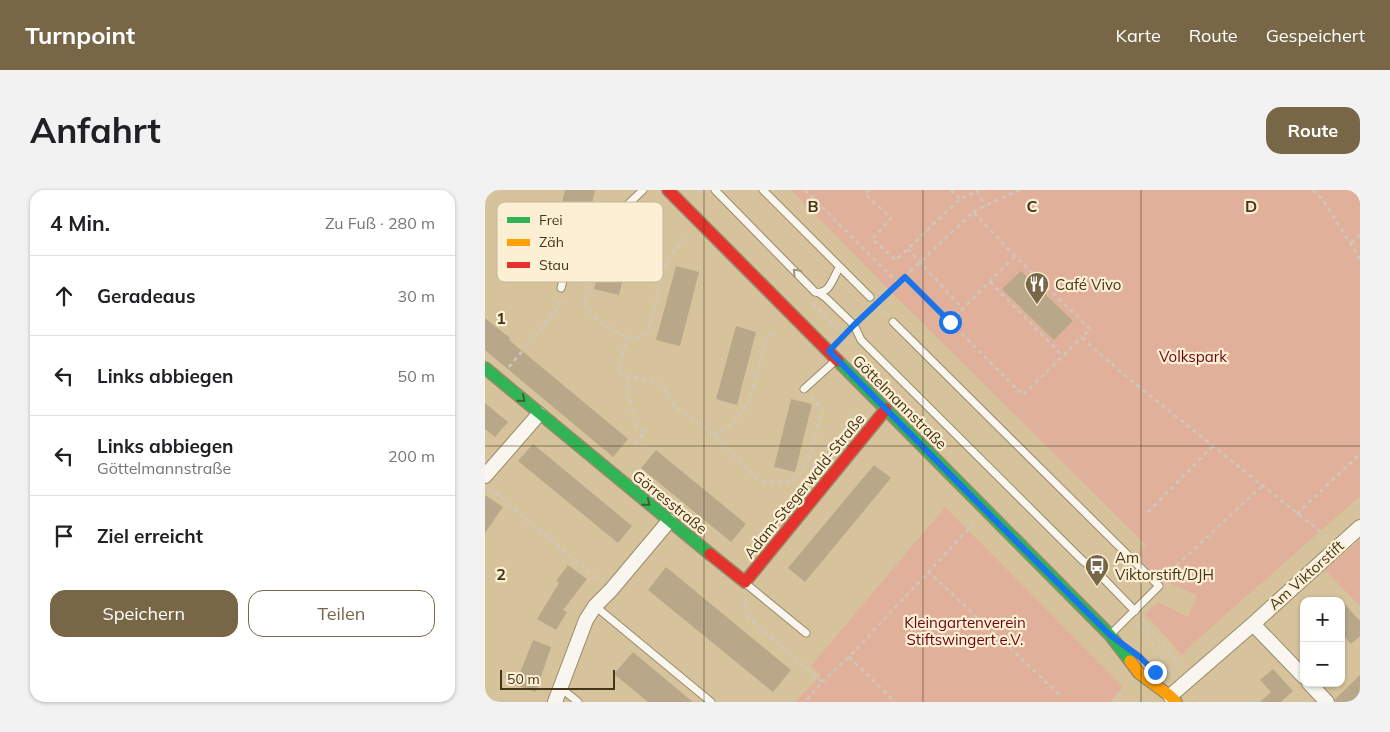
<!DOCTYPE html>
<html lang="de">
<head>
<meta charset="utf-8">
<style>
  body { margin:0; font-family:Mulish,sans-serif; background:#f2f2f2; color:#202124 }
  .controls { position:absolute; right:15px; bottom:15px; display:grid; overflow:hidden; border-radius:10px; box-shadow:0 1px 4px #0004 }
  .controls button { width:45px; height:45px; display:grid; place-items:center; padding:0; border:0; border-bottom:1px solid #e0e0e0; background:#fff; color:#202124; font:25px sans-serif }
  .scale { position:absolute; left:15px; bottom:12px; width:115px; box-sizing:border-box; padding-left:5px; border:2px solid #443619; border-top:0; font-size:14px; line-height:18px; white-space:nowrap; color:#443619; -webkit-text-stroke:4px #fdefd4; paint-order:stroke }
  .stop { position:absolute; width:15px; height:15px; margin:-11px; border:4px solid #1a73e8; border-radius:50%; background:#fff }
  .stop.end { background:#1a73e8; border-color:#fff; box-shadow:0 1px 5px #0008 }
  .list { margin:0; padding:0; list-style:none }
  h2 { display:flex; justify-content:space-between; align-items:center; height:65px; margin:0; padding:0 20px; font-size:21px }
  h2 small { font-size:16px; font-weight:400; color:#757577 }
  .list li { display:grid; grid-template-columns:32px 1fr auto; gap:15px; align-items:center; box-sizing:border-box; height:80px; padding:0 20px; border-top:1px solid #e0e0e0 }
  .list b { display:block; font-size:19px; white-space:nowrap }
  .list p { margin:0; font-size:16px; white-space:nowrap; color:#757577 }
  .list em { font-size:16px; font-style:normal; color:#757577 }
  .actions { display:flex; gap:10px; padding:15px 20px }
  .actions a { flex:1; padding:11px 0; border:1px solid #776747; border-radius:15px; text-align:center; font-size:18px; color:#776747 }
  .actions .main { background:#776747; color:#fff }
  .icon { flex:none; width:28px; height:28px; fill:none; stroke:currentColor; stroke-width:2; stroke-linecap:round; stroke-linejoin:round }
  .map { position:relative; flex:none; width:875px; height:512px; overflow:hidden; border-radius:15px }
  header { display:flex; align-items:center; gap:30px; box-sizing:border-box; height:70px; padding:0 25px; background:#776747; color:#fff }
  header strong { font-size:24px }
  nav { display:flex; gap:28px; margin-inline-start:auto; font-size:18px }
  .intro { display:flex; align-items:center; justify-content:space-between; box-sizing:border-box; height:120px; padding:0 30px }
  h1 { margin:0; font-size:35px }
  .button { padding:12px 22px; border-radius:15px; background:#776747; color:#fff; font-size:18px; font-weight:700 }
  main { display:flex; gap:30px; padding:0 30px }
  aside { flex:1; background:#fff; border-radius:15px; box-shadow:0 1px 4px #0004 }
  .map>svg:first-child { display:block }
</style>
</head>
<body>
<header>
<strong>Turnpoint</strong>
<nav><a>Karte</a><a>Route</a><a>Gespeichert</a></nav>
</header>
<div class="intro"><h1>Anfahrt</h1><a class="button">Route</a></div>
<main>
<aside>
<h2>4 Min.<small>Zu Fuß · 280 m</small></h2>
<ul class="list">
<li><svg class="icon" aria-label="ahead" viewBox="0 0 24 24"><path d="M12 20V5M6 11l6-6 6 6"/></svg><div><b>Geradeaus</b></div><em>30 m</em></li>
<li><svg class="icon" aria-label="left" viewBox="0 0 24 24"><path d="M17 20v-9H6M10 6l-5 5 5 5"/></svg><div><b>Links abbiegen</b></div><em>50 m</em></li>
<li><svg class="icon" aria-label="left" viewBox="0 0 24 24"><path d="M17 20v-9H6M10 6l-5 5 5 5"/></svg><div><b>Links abbiegen</b><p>Göttelmannstraße</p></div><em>200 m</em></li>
<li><svg class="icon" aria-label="arrive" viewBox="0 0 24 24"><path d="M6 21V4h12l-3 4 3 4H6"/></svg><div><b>Ziel erreicht</b></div></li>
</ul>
<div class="actions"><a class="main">Speichern</a><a>Teilen</a></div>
</aside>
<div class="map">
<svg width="875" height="512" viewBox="0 0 875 512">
  <rect width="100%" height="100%" fill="#d6c39c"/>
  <path fill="#e0b09b" d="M306,0H875V306L705,456L697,465L660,424L673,412L703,427L712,406L670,386L649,367L661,355L398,94Z
    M460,317L638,497L625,512H310L336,485L326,476Z
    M875,350V416L840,380Z"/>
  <path fill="#b8a889" d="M80,0H110L107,14L113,16L106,41L72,33Z
    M140,26L165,32L155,71L143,67L134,105L109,99L119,61L131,64Z
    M191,76L214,82L195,156L171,150Z
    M536,81L588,131L569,150L517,99Z
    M0,128L25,148L24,150L143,249L128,267L0,160Z
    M251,136L271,142L252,215L231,209Z
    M306,209L327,214L310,282L289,277Z
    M0,213L23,232L10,247L0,239Z
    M48,254L147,336L133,353L33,271Z
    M171,260L261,334L246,352L156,278Z
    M389,275L406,288L320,392L303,378Z
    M0,305L18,317L0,343Z
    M83,375L102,389L78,420L82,422L71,440L52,429L74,393L71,391Z
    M181,377L306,480L288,502L163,400Z
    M856,410L875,431V446L866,454L856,443Z
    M48,450L66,457L51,502L30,495Z
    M148,462L208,512H163L129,484Z
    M788,479L808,501L796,512H775L786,502L775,490Z
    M875,485V512H851L850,509Z"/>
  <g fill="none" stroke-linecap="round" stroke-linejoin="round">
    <g stroke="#998a6a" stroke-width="9">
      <path id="lane" d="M230,0L330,102C345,106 348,86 355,77
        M278,0L385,107
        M63,57L85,64
        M76,98L85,64L93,62L110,54L128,37L137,20L158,0
        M334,103L341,108L369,135L376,150L597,370L614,384L650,421
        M408,132L674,396L627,443
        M319,199L350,171
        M260,393L321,443
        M110,416L226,512
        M76,498L93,512"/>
    </g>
    <g stroke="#998a6a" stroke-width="16">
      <path id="street" d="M0,286L54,224
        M768,434L819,487
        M824,493L842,512
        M685,506L768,434L875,337
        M70,512L101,430L110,416L126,400L184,331"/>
    </g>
    <g stroke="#998a6a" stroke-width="14">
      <path id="fast" d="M353,171L625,445L645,471
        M0,178L225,364"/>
    </g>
    <g stroke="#998a6a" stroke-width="14">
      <path id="slow" d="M645,471L654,483L685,506L691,512"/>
    </g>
    <g stroke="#998a6a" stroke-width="14">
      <path id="jam" d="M183,0L353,171
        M225,364L260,392L401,219"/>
    </g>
    <path stroke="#cec8bc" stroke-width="2.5" stroke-dasharray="4 4" stroke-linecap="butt" d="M214,0L220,6
      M320,0L413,93
      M384,0L380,4L406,28L387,49L411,70L475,9L492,1L500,16
      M466,0L475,9
      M828,0L838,10L875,69
      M488,22L514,9L535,0
      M866,53L875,45
      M423,59L478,119
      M110,66L101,103C100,114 104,123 112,130C121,137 131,143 142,146C147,147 153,149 157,147C170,140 173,89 180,75C186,63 195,54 204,46
      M420,87L538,205L597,147
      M505,92L578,166
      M396,109L488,22L530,66L605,139L597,147C609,160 624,171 637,183L842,347
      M328,114L361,147
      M393,115L401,124
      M376,128L387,118
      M465,132L530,66
      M142,146L132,183L172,193L178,197L189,214L196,221L228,244L272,289C281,293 306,295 312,287C317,283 320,275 324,269L331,277
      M24,177L74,117L75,108
      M145,187L142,196L151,235L160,242L151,253L157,257
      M228,244L247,235L264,212L281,148L290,141
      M324,269L337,219L325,206
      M4,298L115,391
      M663,322L728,256
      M812,324L875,264
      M443,381L577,507
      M682,388L692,375L777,296
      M261,409L262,426L337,492L320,512
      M657,429L696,477
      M651,433L673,461L678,473L687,484
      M364,467L410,512
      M337,492L364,467L490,332
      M708,506L714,512
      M628,512L639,499"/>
    <use href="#lane" stroke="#f9f6f0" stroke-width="7"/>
    <use href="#street" stroke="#f9f6f0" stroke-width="14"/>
    <use href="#fast" stroke="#30b455" stroke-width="11"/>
    <use href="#slow" stroke="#ff9f0a" stroke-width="11"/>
    <use href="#jam" stroke="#e5322d" stroke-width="11"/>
  </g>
  <defs><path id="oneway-chevron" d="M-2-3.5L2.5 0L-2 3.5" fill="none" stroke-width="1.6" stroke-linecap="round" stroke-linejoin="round" transform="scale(1.25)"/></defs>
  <use stroke="#9e9684" href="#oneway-chevron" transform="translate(311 82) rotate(-134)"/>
  <g stroke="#3d622e">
    <use href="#oneway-chevron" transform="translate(37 209) rotate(40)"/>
    <use href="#oneway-chevron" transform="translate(162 313) rotate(40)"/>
  </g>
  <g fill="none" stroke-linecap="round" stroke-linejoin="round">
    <path stroke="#1a73e8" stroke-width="6" d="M465,132L420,87L369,135L344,161L500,320L625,445L655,467L670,482"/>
  </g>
  <path fill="none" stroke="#443619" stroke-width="1" stroke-opacity="0.55" d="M219,0V512M438,0V512M656,0V512M0,256H875"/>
  <defs>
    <g id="restaurant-pin" transform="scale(1.25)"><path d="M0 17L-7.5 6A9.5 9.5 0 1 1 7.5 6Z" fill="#776747" stroke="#fdefd4"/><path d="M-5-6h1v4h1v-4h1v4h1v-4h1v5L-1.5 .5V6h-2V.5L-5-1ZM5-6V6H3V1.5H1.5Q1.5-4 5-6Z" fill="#fff"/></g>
    <g id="bus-pin" transform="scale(1.25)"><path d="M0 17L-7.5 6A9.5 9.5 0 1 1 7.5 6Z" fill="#776747" stroke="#fdefd4"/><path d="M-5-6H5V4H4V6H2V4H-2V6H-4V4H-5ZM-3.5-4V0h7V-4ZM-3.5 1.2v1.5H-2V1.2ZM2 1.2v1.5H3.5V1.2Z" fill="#fff"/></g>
  </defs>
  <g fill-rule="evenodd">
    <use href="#restaurant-pin" x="552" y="94"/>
    <use href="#bus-pin" x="612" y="376"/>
  </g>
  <g text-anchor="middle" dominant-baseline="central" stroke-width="4.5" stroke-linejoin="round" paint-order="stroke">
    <g font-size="15" fill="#443619" stroke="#fdefd4" text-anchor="start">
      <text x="570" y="94">Café Vivo</text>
      <text x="630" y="367">Am<tspan x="630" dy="17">Viktorstift/DJH</tspan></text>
    </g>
    <g font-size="15" fill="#690511" stroke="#fdefd4">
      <text x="708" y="166">Volkspark</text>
      <text x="480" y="432">Kleingartenverein<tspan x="480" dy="17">Stiftswingert e.V.</tspan></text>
    </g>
    <g font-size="15" fill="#443619" stroke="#fdefd4">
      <text transform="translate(415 212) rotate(45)">Göttelmannstraße</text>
      <text transform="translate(319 296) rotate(-51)">Adam-Stegerwald-Straße</text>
      <text transform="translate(185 312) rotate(39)">Görresstraße</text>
      <text transform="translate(821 385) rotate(-42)">Am Viktorstift</text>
    </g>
  </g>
  <rect x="12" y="12" width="166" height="80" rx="8" fill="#fdefd4" stroke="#c6b89c" stroke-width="1"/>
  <rect x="22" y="27" width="23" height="6" fill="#30b455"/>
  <rect x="22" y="49" width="23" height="7" fill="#ff9f0a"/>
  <rect x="22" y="72" width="23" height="6" fill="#e5322d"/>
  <g font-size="14" fill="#443619">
    <text x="54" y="35">Frei</text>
    <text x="54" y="57">Zäh</text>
    <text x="54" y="80">Stau</text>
  </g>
  <g font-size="16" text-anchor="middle" font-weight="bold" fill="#443619" stroke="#fdefd4" stroke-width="4.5" stroke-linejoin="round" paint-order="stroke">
    <text x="328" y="22">B</text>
    <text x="547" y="22">C</text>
    <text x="766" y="22">D</text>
    <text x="16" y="134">1</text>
    <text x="16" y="390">2</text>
  </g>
</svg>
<div class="controls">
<button>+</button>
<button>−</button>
</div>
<div class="scale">50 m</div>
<div class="stop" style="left:465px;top:132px"></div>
<div class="stop end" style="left:670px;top:482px"></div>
</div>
</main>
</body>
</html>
